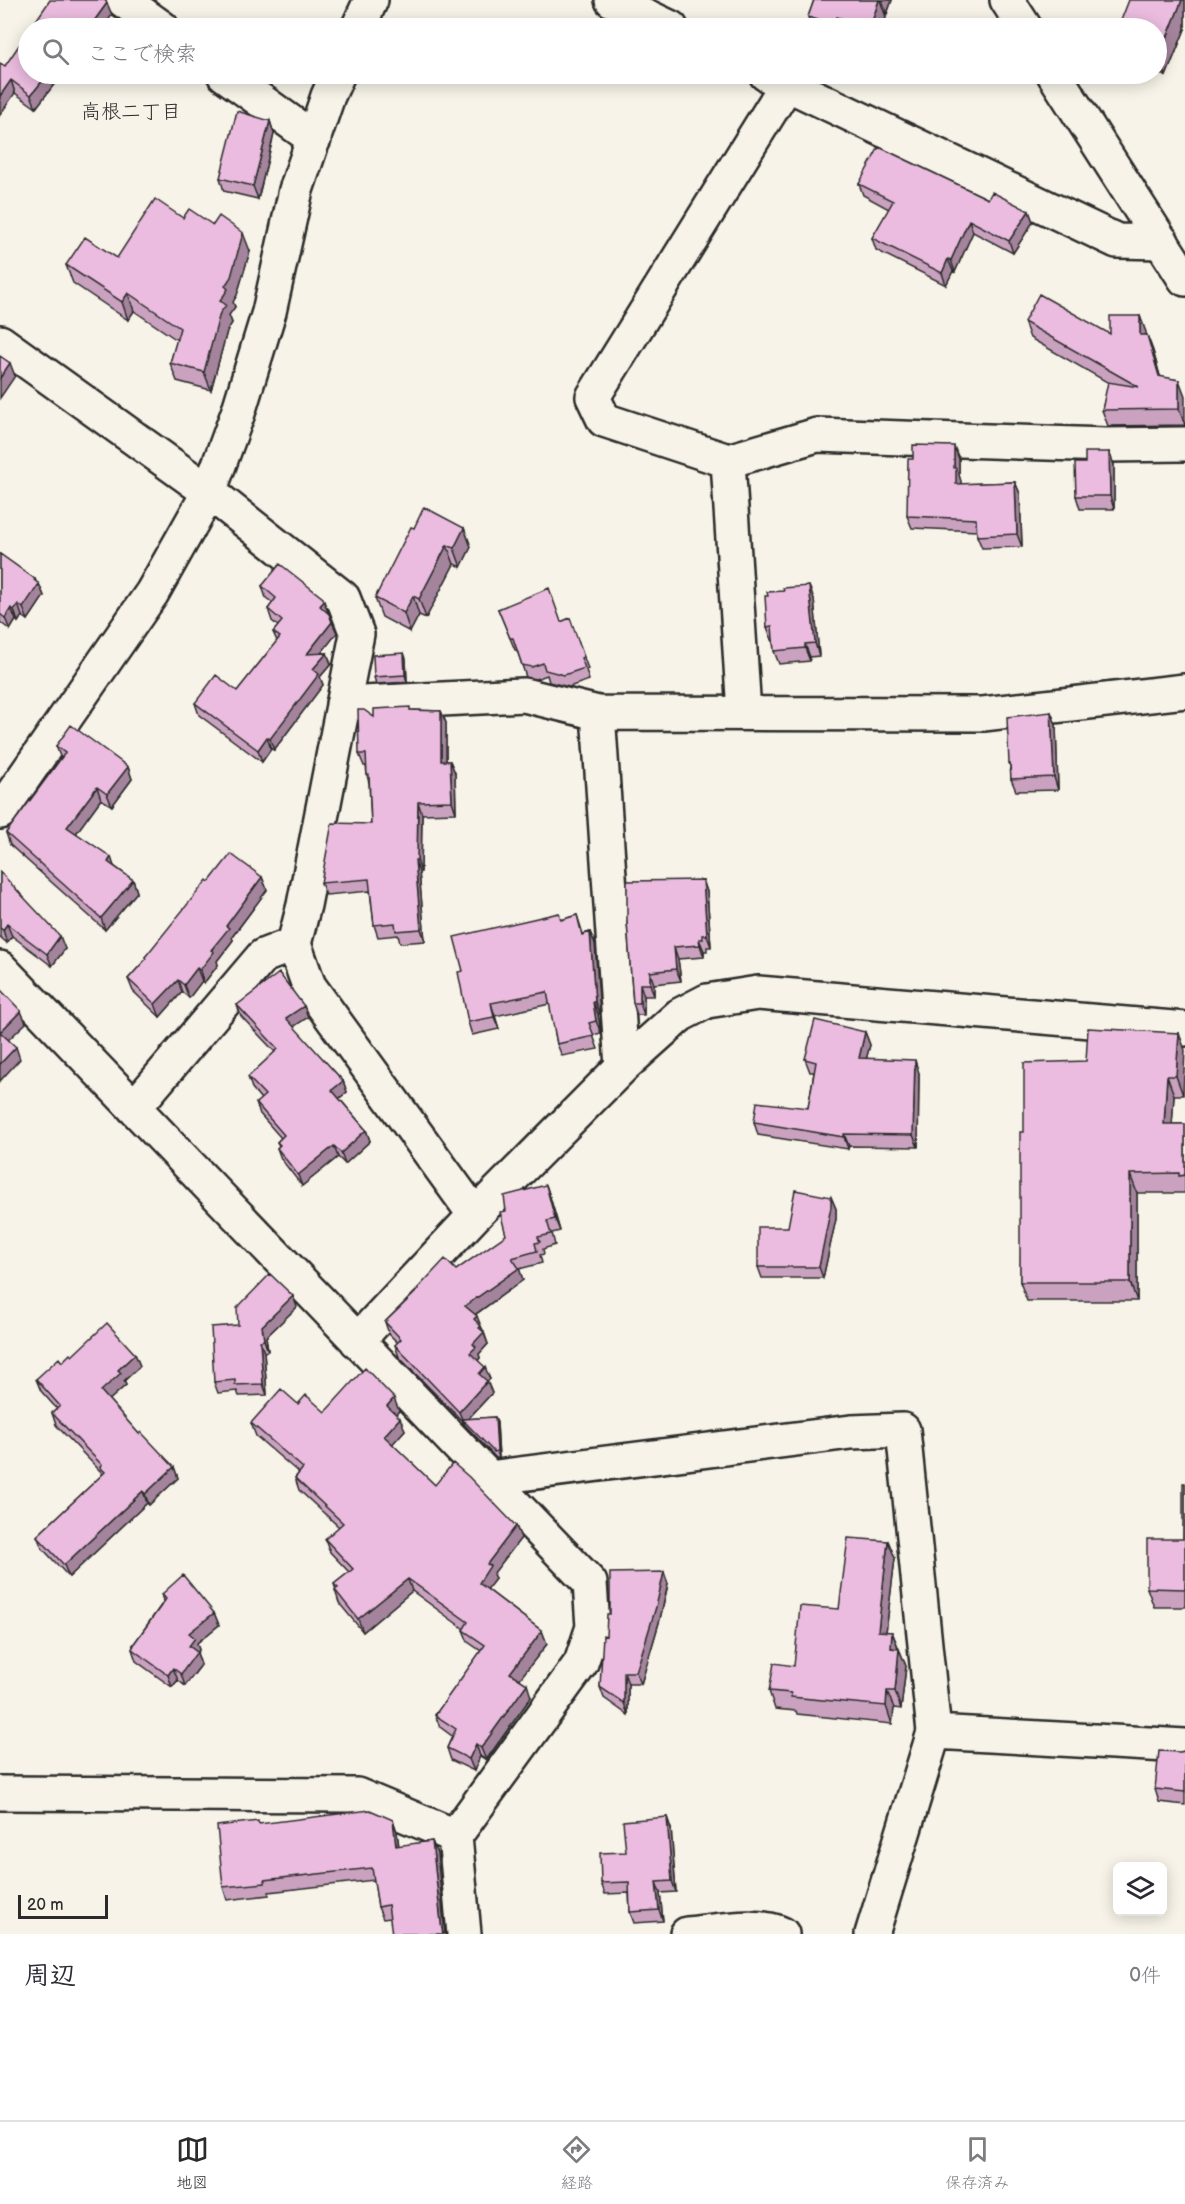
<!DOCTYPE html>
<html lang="ja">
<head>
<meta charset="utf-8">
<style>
  body { margin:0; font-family:"Balsamiq Sans","Klee One",sans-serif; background:#f7f7f7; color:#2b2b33 }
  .controls { position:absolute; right:18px; bottom:18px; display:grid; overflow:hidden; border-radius:9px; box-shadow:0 3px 15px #0003 }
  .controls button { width:54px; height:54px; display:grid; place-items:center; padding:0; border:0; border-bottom:2px solid #e1e1e2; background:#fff; color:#2b2b33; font:30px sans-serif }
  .scale { position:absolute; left:18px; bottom:15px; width:90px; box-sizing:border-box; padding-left:6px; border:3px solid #2b2b2b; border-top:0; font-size:16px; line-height:21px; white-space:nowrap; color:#2b2b2b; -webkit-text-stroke:4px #f7f3e8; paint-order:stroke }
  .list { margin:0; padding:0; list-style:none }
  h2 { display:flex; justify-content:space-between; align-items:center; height:78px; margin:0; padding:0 24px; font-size:26px }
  h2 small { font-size:20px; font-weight:400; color:#7c7c81 }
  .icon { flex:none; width:33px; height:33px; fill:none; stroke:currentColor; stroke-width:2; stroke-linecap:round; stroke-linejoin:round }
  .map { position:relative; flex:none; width:1185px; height:1934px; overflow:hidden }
  .search { position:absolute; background:#fff; box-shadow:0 3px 15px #0003; left:18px; right:18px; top:18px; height:66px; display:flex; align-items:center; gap:15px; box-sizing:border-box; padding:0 21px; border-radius:33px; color:#7c7c81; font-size:22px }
  .sheet { height:186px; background:#fff }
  nav { display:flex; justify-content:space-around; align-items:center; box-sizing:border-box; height:84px; border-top:2px solid #e1e1e2; background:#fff; font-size:16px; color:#7c7c81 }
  nav a { display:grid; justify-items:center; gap:3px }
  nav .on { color:#2b2b2b }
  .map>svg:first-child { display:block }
</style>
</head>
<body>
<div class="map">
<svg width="1185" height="1934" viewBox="0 0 1185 1934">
  <rect width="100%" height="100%" fill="#f7f3e8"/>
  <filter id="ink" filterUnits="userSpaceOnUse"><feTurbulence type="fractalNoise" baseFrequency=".0167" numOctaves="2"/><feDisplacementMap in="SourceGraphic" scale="12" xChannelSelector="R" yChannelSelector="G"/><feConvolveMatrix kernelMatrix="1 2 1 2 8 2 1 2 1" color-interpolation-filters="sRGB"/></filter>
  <g filter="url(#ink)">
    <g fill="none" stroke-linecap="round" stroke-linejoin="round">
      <g stroke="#2b2b2b" stroke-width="38">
        <path id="minor" d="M123,0L162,28
          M612,0L671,28
          M224,74L314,139
          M766,74L1117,241L1162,242
          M0,342L209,492L343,598L357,634L304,905L294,944L309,986L475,1215
          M728,461L817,435L1106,445L1185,444
          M343,704L524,695L598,713L983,714L1185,691
          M598,713L622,1067
          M744,713L728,461L604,420L593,397L787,84
          M0,968L590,1583L593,1627L581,1663L455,1836L464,1934
          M134,1108L263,956L294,944
          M357,1341L475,1215L622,1067L680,1015L707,1001L758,993L1185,1029
          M489,1478L851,1432L903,1430L934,1732L872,1934
          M934,1732L1185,1746
          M0,1793L357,1795L455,1836
          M687,1934C714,1932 758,1922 782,1934"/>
      </g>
      <g stroke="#2b2b2b" stroke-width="38">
        <path id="tertiary" d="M1007,0L1025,28
          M358,28L371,0
          M1054,74L1185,279
          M0,812L152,593L209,492L238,413L269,312L296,190L328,96L338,74"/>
      </g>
      <use href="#minor" stroke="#f7f3e8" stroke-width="33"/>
      <use href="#tertiary" stroke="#f7f3e8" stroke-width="33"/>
    </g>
    <path fill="#caa2c0" stroke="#2b2b2b" stroke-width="1.5" d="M814,0H892L887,14L884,11L886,17L883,28H812L808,17Z
      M1185,0V29L1166,76L1156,73V28Z
      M5,66L28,74H62L36,108L15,93Z
      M270,121L274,134L258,199L224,191L220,178Z
      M859,184L988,199L1029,211L1033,222L1013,253L973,232L955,272L953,271L946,285L876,250L872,238L889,209L863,195Z
      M183,218L250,251L237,295L233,302L235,307L229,315L232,323L227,331L211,390L177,381L170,363L177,340L134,311L128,320L73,283L66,265L117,258Z
      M1140,316L1146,335H1147L1153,351L1160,377L1179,380L1185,425L1108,426L1102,410L1109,383L1030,338L1024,322L1110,334Z
      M1109,452L1114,465V509H1080L1076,496L1085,463Z
      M959,459V475L961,484L1015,482L1020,494L1022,547L982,548L977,536V531L912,528L907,516Z
      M414,528H464L471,547L461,567L454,564L426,618L419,615L410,632L382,617L375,598Z
      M0,554L35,579L36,582L39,584L44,596L28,620L22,616L18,622L16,620L10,630L0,622Z
      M262,586L328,612L337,633L321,653H327L331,664L320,677L323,685L274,750L271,749L262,762L199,715L195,703L237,691L277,641L273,632L278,626L272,621L268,609L273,603L266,598Z
      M809,586L814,599L819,656L810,657V661L779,664L774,651L773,640H772L767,627L768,596L784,591Z
      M498,609L561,622L570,618L588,669L586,670L589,680L569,687L549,682L547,675L536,679L526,677L517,650H515Z
      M404,653L406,659L407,682L376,684L374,677Z
      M411,710L441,711L446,723V761H450L455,773L456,813L422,814L421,872H419L425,941L400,943L398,935L378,937L374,925L370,891L326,895L321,883L371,824L369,783L367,775L366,766H364L359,754L374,717Z
      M1051,712L1056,725L1058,790L1016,791L1011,779V769L1009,764Z
      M56,746L128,767L132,779L112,806L101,799L76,833L114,866L133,880L137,892L105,930L10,845L6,833L61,759Z
      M0,872L65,949L52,966L12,936L7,943L0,937Z
      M262,877L267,890L232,937L233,940L217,961L218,965L204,983L202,981L189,998L182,992L160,1017L133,991L128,979L146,959L145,957L209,882Z
      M703,880L707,892L711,947H707V951H704V957L678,959L681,981L654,984V996H644V1015H637L633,1003L627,922Z
      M577,915L583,934L590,932L595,944L600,1014H598L601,1033L593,1035L598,1049L562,1056L557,1044L550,1004L495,1016L499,1029L472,1035L468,1022L463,971L561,920Z
      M237,1005L304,1006L308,1017L293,1027L343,1081L347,1092L339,1098L366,1130L370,1141L345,1164L338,1157L302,1186L281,1159L277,1148L279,1146L277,1142L281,1138L260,1114L256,1103L261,1099L252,1088L248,1077L275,1052L241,1016Z
      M865,1032L870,1045L866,1059L919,1073L918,1147L849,1146L848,1149L758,1135L754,1122L808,1108L814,1072H810L805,1059Z
      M1179,1033L1183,1095H1174L1172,1124H1185V1193H1137V1301H1027L1020,1282L1024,1132L1086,1061Z
      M546,1185L550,1197L560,1231L552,1233L555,1245L543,1249L544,1254L540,1255L542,1263L519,1269L523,1280L475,1315L484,1332L488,1344L479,1354L480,1358L478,1360L490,1379L487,1381L492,1393L468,1419L495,1417L497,1423L499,1458H496L465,1425L464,1423L399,1357L395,1345L398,1343L389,1334L385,1322L418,1289V1288L456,1270L506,1235V1211Z
      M831,1197L836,1209V1219L823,1278H762L758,1267L788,1227Z
      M297,1307L266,1337L268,1351L264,1352L267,1395L239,1396L237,1391L218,1393L214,1382L238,1325Z
      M135,1354L140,1366L124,1381L126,1385L109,1400L139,1434L174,1467L178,1478L149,1505L147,1503L69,1577L42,1548L37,1536L103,1474L56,1425L52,1413L57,1409L41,1391L36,1379L62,1362Z
      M298,1404L325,1412L399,1411L396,1414L405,1430L392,1444L435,1485L516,1526L521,1538L493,1574L495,1579L487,1589L542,1631L547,1644L519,1679L531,1697L486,1760L480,1756L474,1771L451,1760L447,1748L452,1736L440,1727L435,1715L481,1651L468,1642L463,1630L464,1629L412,1591L363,1632L339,1603L335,1590H336L334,1584L349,1572L330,1552L325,1539L339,1527L299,1490L295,1478L299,1473L256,1436L251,1423Z
      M1185,1483V1607H1154L1147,1588L1183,1539Z
      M888,1541L895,1558L886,1632H892L906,1666L901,1709L894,1708L892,1724L797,1714L796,1711L775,1709L769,1691L794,1666L839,1609Z
      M668,1584L660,1619L641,1684H628V1715L604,1698L600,1687L610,1614Z
      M162,1594L214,1613L219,1625L197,1643L199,1650L197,1653L201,1665L185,1686L178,1680L172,1687L136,1661L132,1649L133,1647V1645L164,1601Z
      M1185,1751V1805L1159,1802L1155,1789L1180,1752Z
      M667,1817L671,1829L676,1892L660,1893L663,1921L634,1923L630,1912L629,1893L605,1894L601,1883L626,1852Z
      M393,1820L397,1832L399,1846L432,1841L437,1854L390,1918L383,1919L378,1907L374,1880L269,1892V1895L227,1900L223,1887L259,1824Z"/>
    <path fill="#a4849c" stroke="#2b2b2b" stroke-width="1.5" d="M879,0H880L886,17L883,28H870Z
      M882,0H892L887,14Z
      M1182,0H1185V29L1166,76L1159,58Z
      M107,3L112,15L103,28H89Z
      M837,17L841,28H836L835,25Z
      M48,74H62L36,108L31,95Z
      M11,80L15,93L0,115V96Z
      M270,121L274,134L258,199L253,186Z
      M1029,211L1033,222L1013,253L1009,241Z
      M969,220L973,232L955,272L951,260Z
      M243,233L250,251L237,295L233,302L235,307L229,315L232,323L227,331L211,390L204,372L220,301Z
      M948,259L953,271L946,285L942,273Z
      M128,293L134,311L128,320L122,302Z
      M1140,316L1146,332V351L1140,335Z
      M1147,335L1153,351L1165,393L1159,376Z
      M10,363L15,376L0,398V378Z
      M1179,380L1185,396V425L1179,409Z
      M954,446L959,459V475L961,481V496L956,484L954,468Z
      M1109,452L1114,465V509L1110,496Z
      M1015,482L1020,494L1022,547L1017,534Z
      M464,528L471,547L461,567L454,548Z
      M447,545L454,564L426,618L419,599Z
      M35,579L38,586L39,584L44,596L28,620L23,608Z
      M809,586L814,599L819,656L815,643Z
      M413,596L419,615L410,632L404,613Z
      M324,601L328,612L324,618L320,606Z
      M18,604L22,616L18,622L14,610Z
      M11,608L16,620L10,630L5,618Z
      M332,622L337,633L311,666L307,654Z
      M805,644L810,657V661L805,648Z
      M327,653L331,664L320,677L323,685L274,750L270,739L313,669Z
      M404,653L406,659L407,682L405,675Z
      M441,711L446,723V773L441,761Z
      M1051,712L1056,725L1058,790L1054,777Z
      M267,737L271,749L262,762L258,750Z
      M450,761L455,773L456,813L452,801Z
      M128,767L132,779L112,806L107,794Z
      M97,787L101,799L72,839L67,827Z
      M418,802L422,814L421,872L417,860Z
      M111,857L115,869L108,862Z
      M415,860L419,872L425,941L421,929Z
      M262,877L267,890L232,937L233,940L217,961L218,965L204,983L200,970L226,926Z
      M133,880L137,892L105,930L101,918Z
      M703,880L707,892L711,947L707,935Z
      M7,924L12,936L7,943L3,930Z
      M590,932L595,944L600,1014L595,1002Z
      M60,936L65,949L52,966L47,954Z
      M699,939L704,951V957L700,945Z
      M674,947L678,959L681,981L676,969Z
      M197,968L202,981L189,998L184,985Z
      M650,972L654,984V996L650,984Z
      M178,980L182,992L160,1017L155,1004Z
      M640,984L644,996V1015L640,1003Z
      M593,1002L598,1014L601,1033L596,1021Z
      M491,1003L499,1029L494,1017Z
      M304,1006L308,1017L290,1029L286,1018Z
      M21,1011L26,1023L4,1044L0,1032Z
      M865,1032L870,1045L863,1071L859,1058Z
      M1179,1033L1185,1050L1183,1095L1176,1076Z
      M16,1047L20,1059L0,1081V1064Z
      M915,1060L919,1073L918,1147L913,1135Z
      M1167,1076L1174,1095L1171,1143L1164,1124Z
      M343,1081L347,1092L336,1101L332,1090Z
      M366,1130L370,1141L345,1164L341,1153Z
      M844,1134L849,1146L848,1149L844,1137Z
      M334,1146L338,1157L302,1186L298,1175Z
      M1130,1174L1137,1193V1301L1130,1282Z
      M546,1185L550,1197L560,1231L555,1219Z
      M831,1197L836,1209V1219L823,1278L819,1267Z
      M519,1268L523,1280L470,1318L465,1306Z
      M293,1296L297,1307L266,1337L268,1351L264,1340L262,1326Z
      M477,1316L488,1344L479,1354L480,1358L474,1364L470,1353L473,1344L474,1319Z
      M260,1341L264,1352L267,1395L263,1384Z
      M135,1354L140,1366L124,1381L126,1385L106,1403L101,1391L118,1370Z
      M485,1367L490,1379L484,1385L479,1374Z
      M487,1381L492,1393L465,1422L462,1419L464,1424L459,1412Z
      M394,1398L399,1411L391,1418L387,1406Z
      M495,1417L497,1423L499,1458L497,1451Z
      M400,1418L405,1430L388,1449L384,1436Z
      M174,1467L178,1478L149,1505L145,1494Z
      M143,1491L147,1503L69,1577L64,1565Z
      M516,1526L521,1538L493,1574L495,1579L483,1595L479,1583L487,1564Z
      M888,1541L895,1558L884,1648L878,1631Z
      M664,1572L668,1584L660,1619L641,1684L636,1672Z
      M408,1579L412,1591L363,1632L358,1619Z
      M214,1613L219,1625L197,1643L199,1650L197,1653L201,1665L185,1686L181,1674L189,1646V1633Z
      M542,1631L547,1644L515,1685L510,1673Z
      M892,1632L899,1650L891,1648Z
      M899,1649L906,1666L901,1709L895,1691Z
      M173,1668L178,1680L172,1687L168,1675Z
      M624,1672L628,1684V1715L624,1703Z
      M527,1684L531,1697L486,1760L481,1748Z
      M887,1691L894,1708L892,1724L886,1706Z
      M476,1744L480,1756L474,1771L469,1759Z
      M667,1817L671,1829L676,1892L672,1881Z
      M393,1820L397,1832L400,1859L396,1846Z
      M432,1841L437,1854L445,1934H443L441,1923Z
      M656,1882L660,1893L663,1921L659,1910Z"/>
    <path fill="#ebbcdf" stroke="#2b2b2b" stroke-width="1.5" d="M50,0H105L107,3L89,28H31Z
      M814,0H879L870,28L837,17L835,25L808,17Z
      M1129,0H1182L1159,58L1156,57V28H1118Z
      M28,32V74H48L31,95L11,80L0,96V63L5,66Z
      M237,111L270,121L253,186L220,178Z
      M879,147L988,199L992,192L1029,211L1009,241L969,220L951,260L948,259L942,273L872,238L893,201L859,184Z
      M155,199L183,218L189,209L213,225L219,216L243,233L231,277L225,286L228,289L220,301L226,305L220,313L204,372L170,363L180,328L128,293L122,302L66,265L85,237L117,258Z
      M1039,294L1110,334V316H1140V335H1147L1159,376L1179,380V409L1102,410L1108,382L1139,387L1024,322Z
      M0,356L10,363L0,378Z
      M913,445L954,446V468H956V484L1015,482L1017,534L977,536L976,519L907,516L908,459H913Z
      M1085,452H1109L1110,496H1076L1075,463H1085Z
      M424,507L464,528L454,548L447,545L419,599L413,596L404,613L375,598L411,527L414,528Z
      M0,554L35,579L34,580L39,584L23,608L18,604L14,610L11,608L5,618L0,614Z
      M280,564L323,598L324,601L320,606L329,614L332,622L307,654L327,653L313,669L319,674L270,739L267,737L258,750L195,703L216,675L237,691L280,637L273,632L282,621L268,609L276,598L262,586Z
      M809,586L815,643L805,644V648L774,651L772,626L767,627L765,596H768L767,592L784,591L783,588Z
      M549,588L561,622L570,618L584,657L581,658L585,668L564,675L545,670L543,663L532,667L522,665L513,638H510L498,609Z
      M404,653L405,675L374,677L373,655Z
      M410,707V710L441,711V761H450L452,801L418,802L417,860H415L421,929L396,931L395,923L374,925L369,879L321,883L332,823L371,824L369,775H367L366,754H359L358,710H364L374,717V709Z
      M1051,712L1054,777L1011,779L1010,764H1009L1007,717Z
      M71,725L128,767L107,794L97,787L67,827L111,857L108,862L133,880L101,918L6,833L65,753L56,746Z
      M231,854L262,877L226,926L229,928L211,950L214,952L200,970L197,968L184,985L178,980L155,1004L128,979L146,959L145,957L207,880L209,882Z
      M0,872L60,936L47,954L7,924L3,930L0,928Z
      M703,880L707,935H702L703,939H699L700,945L674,947L676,969L650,972V984H640V1003H633L627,922V881Z
      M559,913L561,920L577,915L582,935L590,932L595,1002H593L596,1021L589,1023L594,1036L557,1044L547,992L491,1003L494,1017L468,1022L458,972L463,971L454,937Z
      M279,973L304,1006L286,1018L343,1081L332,1090L366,1130L341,1153L334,1146L298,1175L277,1148L280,1145L277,1142L284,1135L256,1103L265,1095L248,1077L278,1049L237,1005Z
      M0,989L21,1011L0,1032Z
      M815,1020L865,1032L859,1058L915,1060L913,1135L844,1134V1137L754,1122L757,1102L808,1108L816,1062L805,1059Z
      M1088,1028L1179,1033L1176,1076H1167L1164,1124H1185V1175L1179,1176V1173L1130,1174V1282H1020V1132H1024V1063L1086,1061Z
      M0,1032L16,1047L0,1064Z
      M546,1185L555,1219L547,1221L551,1234L538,1237L540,1242L535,1243L537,1251L512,1258L519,1268L465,1306L477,1316L474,1319L481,1326L479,1328L484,1332L473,1344L476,1347L470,1353L485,1367L479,1374L487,1381L459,1412L395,1345L401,1339L385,1322L419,1289L418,1288L445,1259L456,1270L506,1235L500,1212L506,1211L504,1196Z
      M795,1190L831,1197V1207L819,1267H758V1227H788Z
      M270,1274L293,1296L262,1326L264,1340L260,1341L263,1384L235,1385V1380L214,1382L211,1327L238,1325L237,1308Z
      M107,1323L135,1354L118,1370L121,1373L101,1391L139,1434L141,1432L174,1467L145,1494L143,1491L64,1565L37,1536L105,1472L100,1467L102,1465L52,1413L60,1406L36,1379L59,1358L62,1362L70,1354L72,1356Z
      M365,1368L394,1398L387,1406L400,1418L384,1436L435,1485L453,1463L469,1477L516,1526L487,1564L490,1566L479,1583L542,1631L510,1673L527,1684L481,1748L476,1744L469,1759L447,1748L456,1729L435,1715L485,1645L463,1630L468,1622L408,1579L358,1619L335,1590L338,1588L334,1584L353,1569L325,1539L343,1523L295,1478L303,1468L251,1423L281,1389L298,1404L306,1395L325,1412Z
      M495,1417L497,1451L494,1452L462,1419Z
      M1183,1483H1185V1589L1147,1588V1539H1183Z
      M848,1538L888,1541L878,1631L892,1632L891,1648L899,1649L895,1691H887L886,1706L791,1697V1693L769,1691L774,1663L794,1666L800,1606L839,1609Z
      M664,1572L656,1607L636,1672H624V1703L600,1687L603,1635L606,1636L607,1614H610V1573Z
      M183,1575L214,1613L189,1633L195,1638L189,1646L197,1652L181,1674L173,1668L168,1675L132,1649L134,1645H133L166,1599L162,1594Z
      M1159,1751L1180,1752L1185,1751V1792L1155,1789Z
      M370,1810L393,1820L396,1846L432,1841L441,1923L443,1934H392L388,1905L378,1907L372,1868L264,1880L265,1883L223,1887L217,1826L258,1821L259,1824Z
      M667,1817L672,1881L656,1882L659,1910L630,1912L629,1882L601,1883L600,1853L626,1852L623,1821Z"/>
  </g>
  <g text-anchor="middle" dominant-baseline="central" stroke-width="6" stroke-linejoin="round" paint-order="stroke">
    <g font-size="20" fill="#2b2b2b" stroke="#f7f3e8">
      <text x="131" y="112">高根二丁目</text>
    </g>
  </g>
</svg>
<div class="controls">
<button><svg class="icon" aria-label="layers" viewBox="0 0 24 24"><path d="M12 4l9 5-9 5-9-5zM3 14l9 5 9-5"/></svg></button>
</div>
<div class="scale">20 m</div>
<div class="search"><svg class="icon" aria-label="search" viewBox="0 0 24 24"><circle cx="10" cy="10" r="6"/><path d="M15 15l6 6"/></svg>ここで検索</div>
</div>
<section class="sheet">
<h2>周辺<small>0件</small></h2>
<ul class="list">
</ul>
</section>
<nav>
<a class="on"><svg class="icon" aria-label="map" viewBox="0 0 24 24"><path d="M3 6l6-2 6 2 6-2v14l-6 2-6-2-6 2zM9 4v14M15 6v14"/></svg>地図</a>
<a><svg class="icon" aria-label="directions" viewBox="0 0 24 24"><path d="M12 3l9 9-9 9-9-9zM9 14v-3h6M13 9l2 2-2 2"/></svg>経路</a>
<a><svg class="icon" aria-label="saved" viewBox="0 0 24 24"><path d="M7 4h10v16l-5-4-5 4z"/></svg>保存済み</a>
</nav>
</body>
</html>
